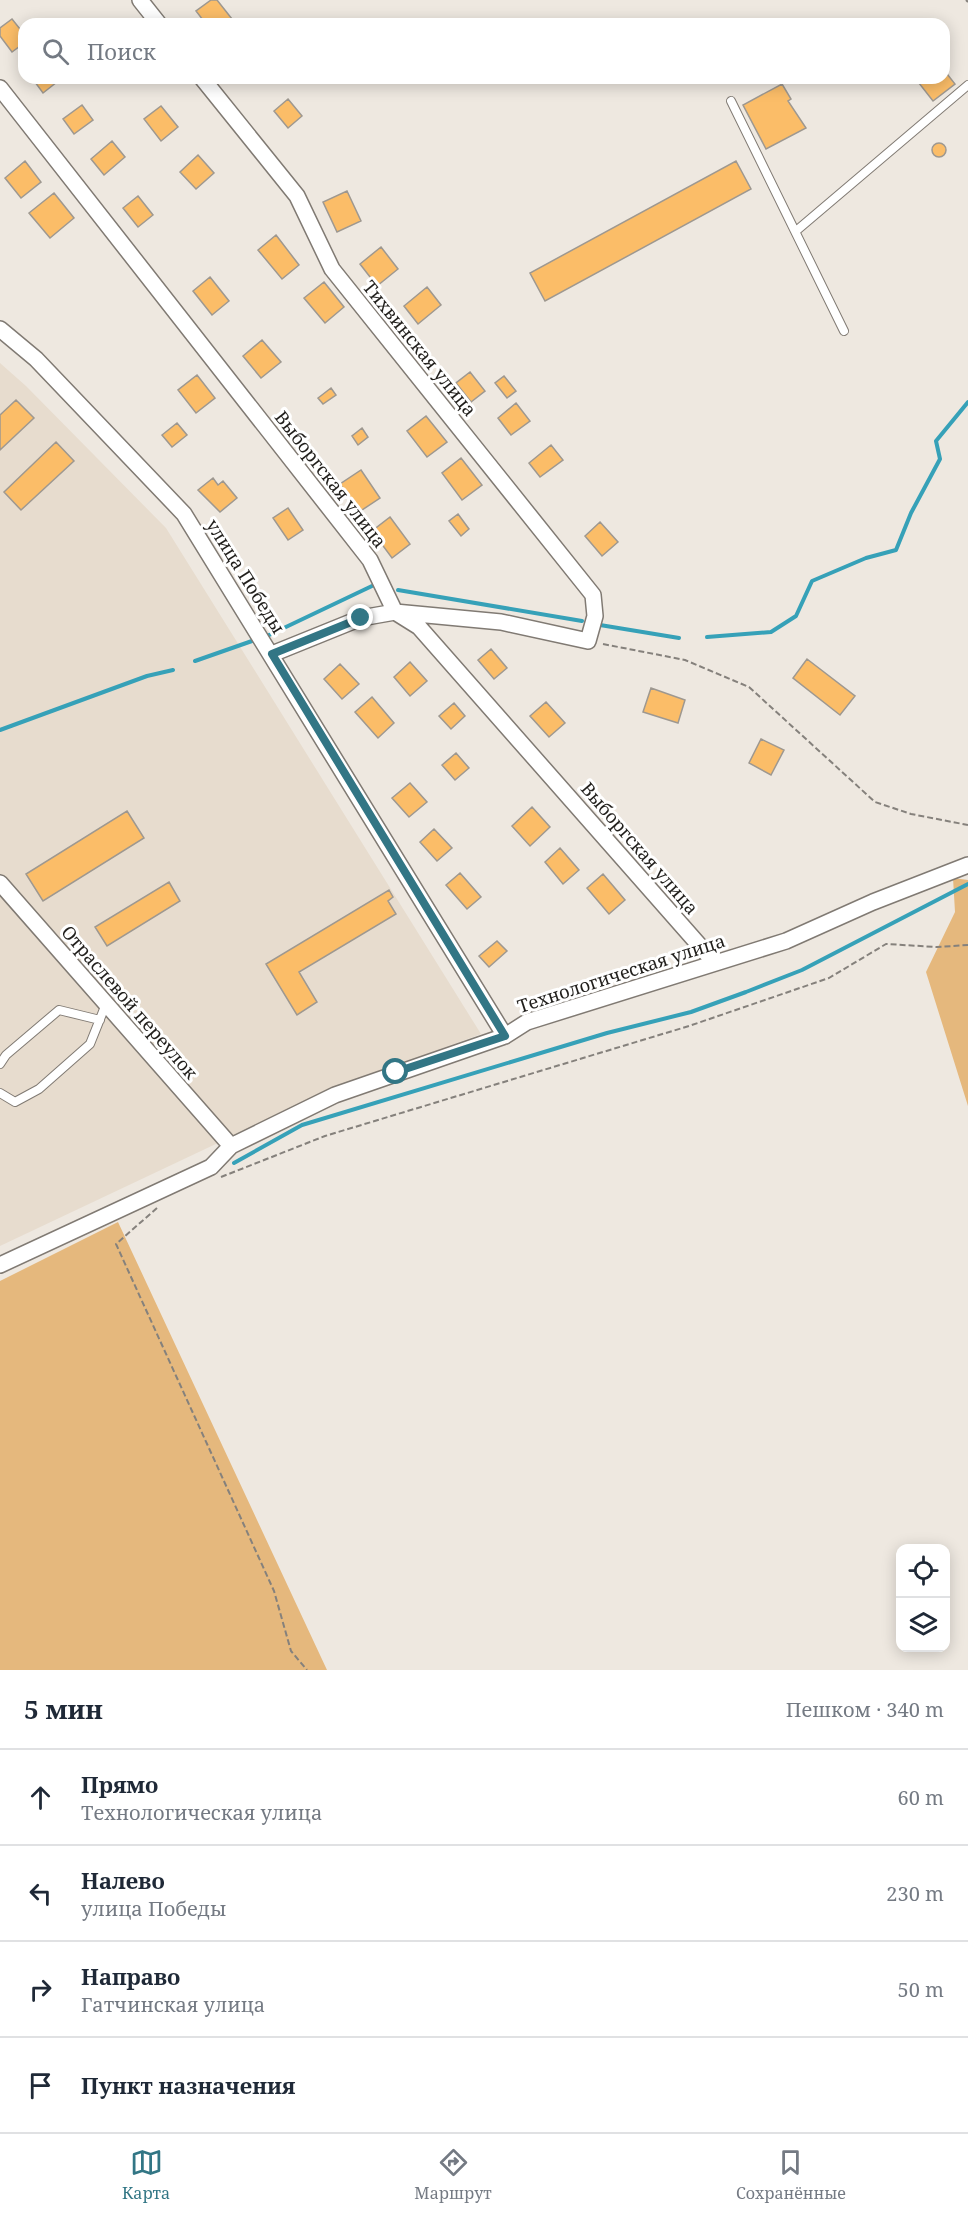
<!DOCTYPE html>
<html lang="ru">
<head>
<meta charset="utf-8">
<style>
  body { margin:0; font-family:"Noto Serif",serif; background:#f6f6f7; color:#1f2937 }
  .controls { position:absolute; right:18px; bottom:18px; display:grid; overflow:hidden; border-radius:12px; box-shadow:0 3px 15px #0003 }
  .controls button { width:54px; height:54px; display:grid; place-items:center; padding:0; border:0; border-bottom:2px solid #e0e1e3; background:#fff; color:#1f2937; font:30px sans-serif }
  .stop { position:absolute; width:18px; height:18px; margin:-14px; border:4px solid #327685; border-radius:50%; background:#fff }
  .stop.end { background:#327685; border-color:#fff; box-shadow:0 2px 6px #0008 }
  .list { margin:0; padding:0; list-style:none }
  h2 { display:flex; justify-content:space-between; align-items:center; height:78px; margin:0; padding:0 24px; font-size:26px }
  h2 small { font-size:20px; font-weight:400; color:#747a83 }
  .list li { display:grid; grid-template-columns:39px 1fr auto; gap:18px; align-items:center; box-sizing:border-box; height:96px; padding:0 24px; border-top:2px solid #e0e1e3 }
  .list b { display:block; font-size:22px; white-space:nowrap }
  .list p { margin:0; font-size:20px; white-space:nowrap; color:#747a83 }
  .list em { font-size:20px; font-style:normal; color:#747a83 }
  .icon { flex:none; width:33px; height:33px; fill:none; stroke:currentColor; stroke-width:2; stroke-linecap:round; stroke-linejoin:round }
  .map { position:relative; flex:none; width:968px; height:1670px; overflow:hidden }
  .search { position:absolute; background:#fff; box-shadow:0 3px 15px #0003; left:18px; right:18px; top:18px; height:66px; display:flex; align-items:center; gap:15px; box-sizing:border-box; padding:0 21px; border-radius:18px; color:#747a83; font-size:22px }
  .sheet { height:462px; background:#fff }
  nav { display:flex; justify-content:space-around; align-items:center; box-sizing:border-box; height:84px; border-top:2px solid #e0e1e3; background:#fff; font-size:16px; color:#747a83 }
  nav a { display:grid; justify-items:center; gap:3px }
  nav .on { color:#327685 }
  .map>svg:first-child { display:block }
</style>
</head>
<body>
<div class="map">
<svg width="968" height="1670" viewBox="0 0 968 1670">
  <rect width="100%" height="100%" fill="#eee8e0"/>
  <path fill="#e7dcce" d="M0,363L26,386L166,528L481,1034L330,1090L0,1246Z"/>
  <path fill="#e5b87d" d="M953,878L968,880V1106L926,972L955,912Z
    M118,1222L327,1670H0V1281Z"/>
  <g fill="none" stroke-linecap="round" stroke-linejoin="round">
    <path stroke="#36a1b8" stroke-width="4" d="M398,590L582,621
      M600,625L679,638
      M267,636L372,586
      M707,637L771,632L796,616L812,581L866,558L896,550L911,513L940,459L936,441L968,402
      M195,661L252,641
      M0,730L147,676L173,670
      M234,1163L302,1125L607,1033L691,1012L746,992L802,970L968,884"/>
  </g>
  <path fill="#fbbd68" stroke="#9e9890" stroke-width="1.5" d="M211,0H217L236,24H206L196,11Z
    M12,19L24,34V43L12,52L0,36V28Z
    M944,70L955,84L933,101L915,78H944Z
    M32,78H62L43,93Z
    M782,84L791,99L788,101L806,128L766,149L743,105Z
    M288,99L302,116L288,128L274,111Z
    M82,105L93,120L74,134L63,119Z
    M161,106L178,127L161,141L144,119Z
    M112,141L125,157L104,175L91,159Z
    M932 150a7 7 0 1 1 14 0a7 7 0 1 1-14 0Z
    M198,155L214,173L196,189L180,172Z
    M25,161L41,182L21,198L5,178Z
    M736,161L751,189L545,301L530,273Z
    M347,191L361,221L337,232L323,202Z
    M54,193L74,218L50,238L29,213Z
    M138,196L153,215L138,227L123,208Z
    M276,235L299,265L282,279L258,250Z
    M381,247L398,269L377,286L360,264Z
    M210,277L229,301L212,315L193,291Z
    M324,282L344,307L325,323L304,298Z
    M427,287L441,305L418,324L404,306Z
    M262,340L281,362L261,378L243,356Z
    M470,372L485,391L471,402L456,383Z
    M197,375L215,398L196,413L178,390Z
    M504,376L516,391L507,398L495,383Z
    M331,388L336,395L323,404L318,398Z
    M16,400L34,418L0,450V415Z
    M516,403L530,421L511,435L498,418Z
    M426,416L447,442L427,457L407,431Z
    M177,423L187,435L172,447L162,435Z
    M362,428L368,437L358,445L352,436Z
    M56,442L74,461L21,510L4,492Z
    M551,445L563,460L540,477L529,463Z
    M461,458L482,485L462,500L442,473Z
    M361,470L380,498L359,512L340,484Z
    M213,478L218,485L223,481L237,498L220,512L198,490Z
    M288,508L303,530L288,540L273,518Z
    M458,514L469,529L461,536L449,521Z
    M390,517L410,544L392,558L372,531Z
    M600,522L618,542L602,556L585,536Z
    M491,649L507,668L494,679L478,660Z
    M807,659L855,696L840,715L793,678Z
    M410,662L427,681L410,696L394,677Z
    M340,664L359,684L342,699L324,679Z
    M651,688L685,700L678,723L643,712Z
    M372,697L394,723L378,738L355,712Z
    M546,702L565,723L549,737L530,716Z
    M454,703L465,716L451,729L439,716Z
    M761,739L784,750L771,775L749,763Z
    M456,753L469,768L455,780L442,765Z
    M410,783L427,802L409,817L392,798Z
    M532,807L550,827L530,846L512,826Z
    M127,811L144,838L43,901L26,874Z
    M434,829L452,848L437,861L420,842Z
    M560,848L579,870L563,884L545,862Z
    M460,873L481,897L467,909L446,885Z
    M603,874L625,900L609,914L587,888Z
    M169,882L180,901L107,946L95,927Z
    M389,890L393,897L388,901L396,914L299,972L317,1002L297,1015L266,964Z
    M497,941L507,951L489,967L479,956Z"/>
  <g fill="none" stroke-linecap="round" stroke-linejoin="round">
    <g stroke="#807a73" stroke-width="10">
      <path id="service" d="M731,101L844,331
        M796,231L968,85
        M0,1064L6,1055L59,1010L100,1020
        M0,1093L15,1102L39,1089L90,1044L106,1004"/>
    </g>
    <g stroke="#807a73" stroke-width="18">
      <path id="minor" d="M140,0L159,24
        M202,78L297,196L332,269L593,595L595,616L588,641L501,622L395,612L361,618L272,654
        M0,88L370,560L395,612L419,627L714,962
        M0,329L36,359L184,514L505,1036
        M0,883L231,1146
        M0,1265L211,1167L231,1146L335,1095L505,1036L527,1022L786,941L873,902L968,865"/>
    </g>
    <path stroke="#85817c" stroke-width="2" stroke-dasharray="6 3" stroke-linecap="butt" d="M966,0L968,2
      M603,644L685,660L749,687L875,802L911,814L968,825
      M221,1177L325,1136L689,1026L829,978L886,944L937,947L968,945
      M157,1208L116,1244L274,1591L291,1651L307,1670"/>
    <use href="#service" stroke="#fff" stroke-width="8"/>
    <use href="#minor" stroke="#fff" stroke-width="15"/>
  </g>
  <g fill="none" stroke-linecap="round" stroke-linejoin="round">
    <path stroke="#327685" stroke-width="8" d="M361,618L272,654L505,1036L396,1072"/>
  </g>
  <g text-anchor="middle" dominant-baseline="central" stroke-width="6" stroke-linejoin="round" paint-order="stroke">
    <g font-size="18" fill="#211f1c" stroke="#fff">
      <text transform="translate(420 348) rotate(51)">Тихвинская улица</text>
      <text transform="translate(331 479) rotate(52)">Выборгская улица</text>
      <text transform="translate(246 576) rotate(58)">улица Победы</text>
      <text transform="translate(640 848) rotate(49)">Выборгская улица</text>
      <text transform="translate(621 973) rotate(-18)">Технологическая улица</text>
      <text transform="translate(130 1002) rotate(49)">Отраслевой переулок</text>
    </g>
  </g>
</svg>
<div class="controls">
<button><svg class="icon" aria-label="locate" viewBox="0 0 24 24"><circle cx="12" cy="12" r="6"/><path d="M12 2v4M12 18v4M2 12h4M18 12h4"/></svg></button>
<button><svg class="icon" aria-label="layers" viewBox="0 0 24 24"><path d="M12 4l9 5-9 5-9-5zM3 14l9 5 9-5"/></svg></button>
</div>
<div class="stop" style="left:396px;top:1072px"></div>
<div class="stop end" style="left:361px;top:618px"></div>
<div class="search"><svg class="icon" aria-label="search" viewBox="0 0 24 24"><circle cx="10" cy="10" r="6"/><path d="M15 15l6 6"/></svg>Поиск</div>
</div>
<section class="sheet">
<h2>5 мин<small>Пешком · 340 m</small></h2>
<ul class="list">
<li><svg class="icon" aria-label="ahead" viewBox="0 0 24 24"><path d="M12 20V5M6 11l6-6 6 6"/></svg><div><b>Прямо</b><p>Технологическая улица</p></div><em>60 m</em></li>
<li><svg class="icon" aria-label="left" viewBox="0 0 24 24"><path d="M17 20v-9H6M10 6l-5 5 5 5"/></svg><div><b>Налево</b><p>улица Победы</p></div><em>230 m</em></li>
<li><svg class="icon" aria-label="right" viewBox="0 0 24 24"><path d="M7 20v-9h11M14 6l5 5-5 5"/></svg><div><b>Направо</b><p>Гатчинская улица</p></div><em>50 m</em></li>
<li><svg class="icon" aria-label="arrive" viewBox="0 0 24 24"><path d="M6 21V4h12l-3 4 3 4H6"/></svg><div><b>Пункт назначения</b></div></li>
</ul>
</section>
<nav>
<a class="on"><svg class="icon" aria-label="map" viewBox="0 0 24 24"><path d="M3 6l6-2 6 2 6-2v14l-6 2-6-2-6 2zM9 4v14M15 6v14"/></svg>Карта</a>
<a><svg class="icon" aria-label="directions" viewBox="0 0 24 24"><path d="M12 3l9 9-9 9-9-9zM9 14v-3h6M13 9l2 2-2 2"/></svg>Маршрут</a>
<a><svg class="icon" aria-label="saved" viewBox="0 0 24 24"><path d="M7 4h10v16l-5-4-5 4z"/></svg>Сохранённые</a>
</nav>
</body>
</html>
